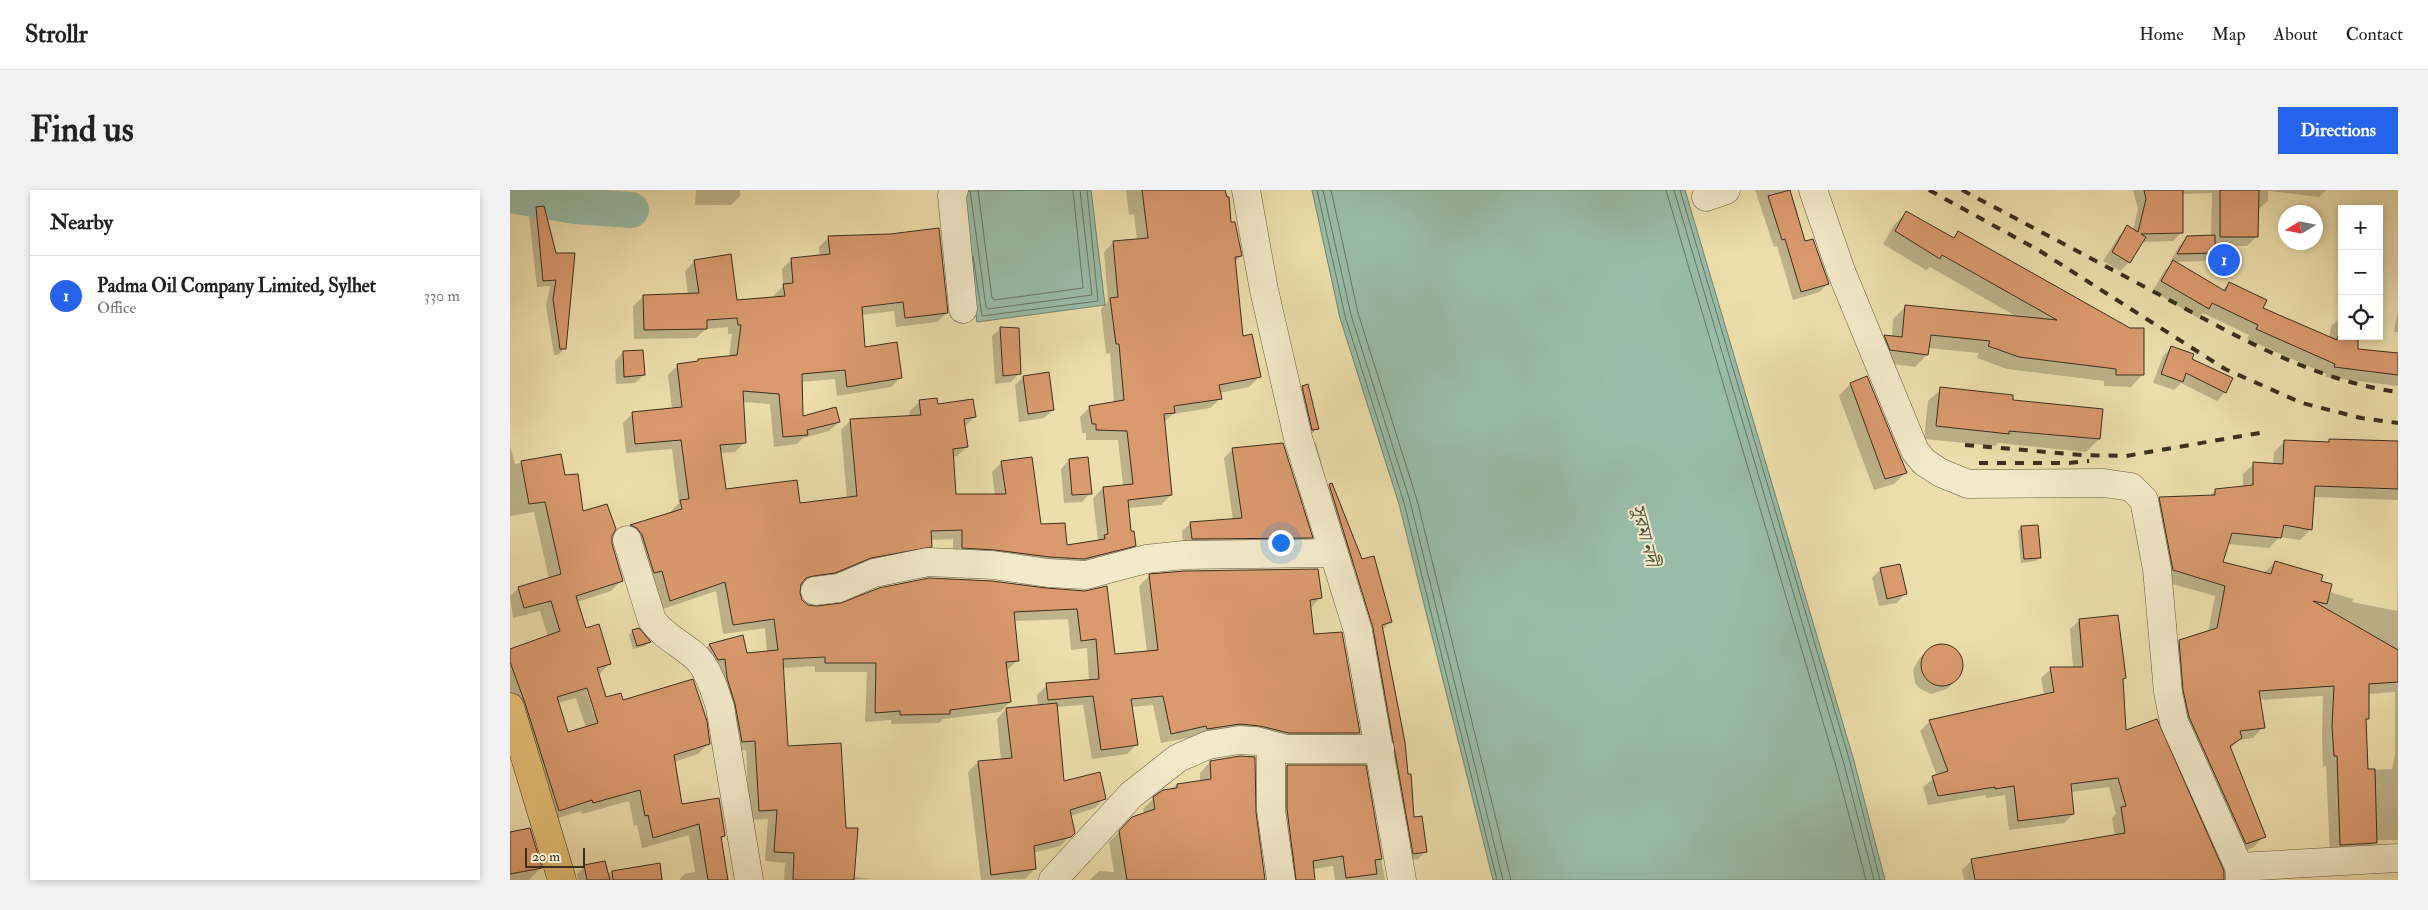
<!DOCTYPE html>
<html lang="en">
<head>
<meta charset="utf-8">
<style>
  body { margin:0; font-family:"IM FELL Double Pica","Noto Serif Bengali",serif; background:#f2f2f2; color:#222 }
  .controls { position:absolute; right:15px; top:15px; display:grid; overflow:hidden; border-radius:0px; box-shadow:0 2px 8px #0003 }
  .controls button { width:45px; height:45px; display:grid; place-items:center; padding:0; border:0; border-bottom:1px solid #e0e0e0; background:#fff; color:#222; font:25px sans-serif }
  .compass { position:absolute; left:1768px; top:15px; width:45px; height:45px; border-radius:50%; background:#fff; box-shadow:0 2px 8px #0003; rotate:260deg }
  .scale { position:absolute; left:15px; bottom:12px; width:60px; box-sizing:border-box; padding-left:5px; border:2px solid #3b2e1f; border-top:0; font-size:14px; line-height:18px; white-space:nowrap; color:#3b2e1f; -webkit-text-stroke:4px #f3eaca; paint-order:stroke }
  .you { position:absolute; left:770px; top:352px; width:18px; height:18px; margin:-12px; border:4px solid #fff; border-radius:50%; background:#1a73e8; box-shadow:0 0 0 8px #1a73e833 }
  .badge { display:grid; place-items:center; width:32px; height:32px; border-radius:50%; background:#2563eb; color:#fff; font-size:16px; font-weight:700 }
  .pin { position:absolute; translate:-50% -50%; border:2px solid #fff; box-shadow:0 1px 5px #0006 }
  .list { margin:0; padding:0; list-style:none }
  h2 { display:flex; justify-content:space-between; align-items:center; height:65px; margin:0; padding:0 20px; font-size:21px }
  h2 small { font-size:16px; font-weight:400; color:#767676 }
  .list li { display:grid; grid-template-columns:32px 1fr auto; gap:15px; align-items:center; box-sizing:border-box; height:80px; padding:0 20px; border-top:1px solid #e0e0e0 }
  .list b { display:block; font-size:19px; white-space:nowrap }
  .list p { margin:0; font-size:16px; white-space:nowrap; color:#767676 }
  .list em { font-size:16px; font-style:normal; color:#767676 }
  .icon { flex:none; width:28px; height:28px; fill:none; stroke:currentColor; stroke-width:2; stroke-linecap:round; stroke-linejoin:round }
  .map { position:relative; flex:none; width:1888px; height:690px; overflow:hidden; border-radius:0px }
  header { display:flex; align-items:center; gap:30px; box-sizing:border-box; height:70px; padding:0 25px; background:#fff; border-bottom:1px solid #e0e0e0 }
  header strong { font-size:24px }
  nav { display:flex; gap:28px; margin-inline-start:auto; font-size:18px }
  .intro { display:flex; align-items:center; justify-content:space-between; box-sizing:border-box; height:120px; padding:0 30px }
  h1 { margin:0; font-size:35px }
  .button { padding:12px 22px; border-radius:0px; background:#2563eb; color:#fff; font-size:18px; font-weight:700 }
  main { display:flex; gap:30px; padding:0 30px }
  aside { flex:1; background:#fff; border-radius:0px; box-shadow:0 2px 8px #0003 }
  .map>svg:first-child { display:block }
</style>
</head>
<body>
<header>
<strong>Strollr</strong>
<nav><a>Home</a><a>Map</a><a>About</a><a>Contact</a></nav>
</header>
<div class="intro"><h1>Find us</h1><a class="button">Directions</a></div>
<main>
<aside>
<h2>Nearby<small></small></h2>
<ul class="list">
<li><span class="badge">1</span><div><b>Padma Oil Company Limited, Sylhet</b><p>Office</p></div><em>330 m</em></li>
</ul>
</aside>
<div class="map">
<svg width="1888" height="690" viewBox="0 0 1888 690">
  <rect width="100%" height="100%" fill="#eddfad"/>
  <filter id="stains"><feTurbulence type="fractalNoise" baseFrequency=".004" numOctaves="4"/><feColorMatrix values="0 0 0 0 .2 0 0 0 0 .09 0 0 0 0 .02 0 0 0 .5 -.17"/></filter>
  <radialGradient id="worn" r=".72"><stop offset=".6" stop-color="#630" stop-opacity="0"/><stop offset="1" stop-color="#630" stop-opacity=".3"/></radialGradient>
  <path fill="#99bda8" stroke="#738471" d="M581,0L595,115L467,132L449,1Z
    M802,0H1175L1344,571L1375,690H983L889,314L830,128Z"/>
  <path fill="#0003" fill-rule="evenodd" d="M0,0H9L5,4L0,5Z
    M186,0H230V6L221,15H185Z
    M616,0H714L720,34L731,66L725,72L732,147L749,187L739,197L709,203L710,209L700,218L663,224L653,233L661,305L651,315L618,318L620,343L625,355L615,365L564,379L443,367V349L420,350V356L410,366L314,392L289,396L288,404L291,411L298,416L307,418L536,400L575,402L603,465L637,462L629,396L639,386L810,408L800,419L803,445L849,543L839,553L687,546L651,553L643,515L621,517L627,554L617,564L582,569L573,515L546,517L553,593L595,608L585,618L560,626L564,642L550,656L523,663L525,679L515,689L471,690L458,582L468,572L491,570L487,529L496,519L528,516L527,505L537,495L579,491L577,458L561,460L558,429L503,431L508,470L496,481L500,512L490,522L433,529L429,533L381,534V530L355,532L357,482H305V476L273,478L277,557L335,639L343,687L363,689L274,690L275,673L255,671L258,629L239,630L236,560L222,561L190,465L199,455L232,446L236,465L257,462L255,438L213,444L206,401L150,420L112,345L121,336L161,324V321L169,313L162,259L116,263L113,233L123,223L162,219L158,185L168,175L219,167L222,144H218V137L196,139L186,148L124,149L123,116L133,107L178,105L175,81L185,71L226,111L264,108V105L273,96L272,79L282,69L310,67L309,57L319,47L437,123L427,132L386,137L384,121L351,125L354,159L391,187L381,197L327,206L325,189L291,192L292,228L329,232L319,241L293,248L287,254L264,257L260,214L232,212L235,252L225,262L210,263L215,301L289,315L337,309L331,240L341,230L400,227L399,222L409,212L465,227L454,237L457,257L447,266L442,267L444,305H485L482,282L492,272L530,336L555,356L588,351L583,308L593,298L613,296L608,250H576V243H572L570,227L580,217L604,213L600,163L596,164L591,119L598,111L594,62L604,52L627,50L624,24L619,25Z
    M1245,0H1279L1294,53L1318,93L1310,102L1283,110L1267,56L1264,57Z
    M1623,0H1816L1809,7L1758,1V11L1747,20L1746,47L1737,56H1704V62L1695,71L1660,72L1669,56L1678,47H1701L1702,3L1671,4L1672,42L1663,51L1631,52L1619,72L1610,81L1593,71L1609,46L1618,37L1623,40L1628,19Z
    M26,18L45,64L55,158L48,165H44L36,116L40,96L27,97L19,25Z
    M1396,23L1442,49L1448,42L1633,184L1621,197L1594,196V191L1497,179L1467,168L1469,163L1418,158L1417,165L1405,177L1368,172L1363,159L1375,147H1382L1383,129L1396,116L1509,128L1420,77L1416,80L1373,54L1384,35Z
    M1664,72L1712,101L1719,93L1751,118L1819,148L1821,136L1832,127V146L1846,160L1888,165V196L1815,187L1816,184L1737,149L1739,145L1693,123L1688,128L1643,101L1654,81Z
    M1888,120V142H1884Z
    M491,138L509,183L501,192L485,194L482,146Z
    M1662,157L1680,169L1715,202L1707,211L1671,193L1664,200L1643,193L1653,166Z
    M113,162L134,185L125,193L106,194L105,171Z
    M513,187L543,220L534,228L509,232L505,195Z
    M1357,188L1396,282L1384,294L1364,300L1329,206L1340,194Z
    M793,197L807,238L799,247L784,205Z
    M1431,199L1501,212L1592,220L1589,249L1576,262L1488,253L1485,256L1414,249L1418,211Z
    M1820,250L1888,252V310L1803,307L1801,339L1790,350L1770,347L1759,358L1717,354L1712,373L1754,383L1765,372L1810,392L1819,402L1843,409L1842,412L1887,421L1888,392V650H1866L1855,663L1820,665L1816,576L1813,577L1812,547L1813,506L1749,510L1753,537L1743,548L1729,550L1720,559L1754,646L1744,657L1725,664L1669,538L1659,462L1670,451L1698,442L1705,406L1652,391L1639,319L1650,308L1699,306L1705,301L1733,297V284L1744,274H1763L1764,262L1774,252L1816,253ZM1885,502V565L1882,579L1856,580L1855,532L1858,529V504Z
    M806,252L813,278L805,286L797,260Z
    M0,256L5,274L50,265L54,287L71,323L101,346V355L112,390L101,401L67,412L75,440L99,474L88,486L95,509L112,511L199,553L188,564L164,572L171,615L214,646L210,649L217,690H169L175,684L185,682L179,645L132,658L127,635L124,636L119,611L72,624L71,621L38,631L0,511V460L38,447L30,421L3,428L0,406L9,398L39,389L24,322L0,326ZM76,491L86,523L84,524L74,492ZM66,508L76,538L57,544L47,513Z
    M723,259L801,347L793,356L673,357L672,341L681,333L723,330L714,268Z
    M559,270L580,303L572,312L554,313L551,279Z
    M819,296L851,371L880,432L872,440L903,628L916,661L908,669L896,671L812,303ZM843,376H845L866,444L864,445Z
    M1511,337L1530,367L1526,371L1511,373L1508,341Z
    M1371,379L1395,404L1387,413L1369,416L1362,388Z
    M1570,430L1615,488L1612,491L1615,541L1712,681L1714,690H1454L1452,680L1462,670L1605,646L1602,628L1606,624L1599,597L1561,602L1563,624L1554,633L1499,640L1495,605L1476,608V605L1418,615L1413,597L1427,586L1410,541L1420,531L1534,505L1531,488L1541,479L1563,478L1560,439Z
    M123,441L139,452L135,456L123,459L119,445Z
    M1436,455L1447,461L1450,467L1451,481L1446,490L1437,499L1421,504L1409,498L1405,493L1403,480L1409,469L1418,460L1423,456Z
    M700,572L744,622L754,690H580L589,681L604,682L599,652L612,639L634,624L633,619L644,608L667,595L690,592V583Z
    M777,576H855L875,690H825L823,676L802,679L804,690H775L767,586Z
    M0,643L31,678L19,690H0Z
    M149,675L151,690H68L67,684L75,676L97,683Z"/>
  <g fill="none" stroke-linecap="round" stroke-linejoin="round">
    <path stroke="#6a7664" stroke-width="1" d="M460,0L476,117L478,119L582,105L570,0
      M468,0L482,108L485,110L573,98L563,0
      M807,0L835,126L894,313L987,690
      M813,0L841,125L900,311L993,690
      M821,0L848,123L907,310L1001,690
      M1156,0L1326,576L1356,690
      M1164,0L1334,574L1364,690
      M1170,0L1340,572L1370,690
      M463,66L472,126L588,111L577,0"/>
    <path stroke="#99bda8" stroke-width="36" d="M0,5L65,16L121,20"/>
  </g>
  <path fill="#da9a6e" stroke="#3b2e1f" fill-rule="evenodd" d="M632,0H715L717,7H719L721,32H725L732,66L725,67L733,146L742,144L751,187L709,195L712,209L664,216L665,223L654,224L662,305L618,310L621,341H624L626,356L574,369L540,367L485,360L452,358V340L421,341L422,357L361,368L325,383L303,386L296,388L291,394L290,403L292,410L298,415L307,416L331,413L369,398L419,388L482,391L536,398L575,401L597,396L605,464L648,460L639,384L675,381L808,379L812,408L800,410L804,444L832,442L850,543H779L750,536L730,534L697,539L696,536L661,544L653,506L621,509L628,555L591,560L583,506L538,510L536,493L589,489L586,449L571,451L567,419L504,422L509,471L496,472L501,512L440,520V524L390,525V521L365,523L366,473H315V467L273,469L278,556L331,553L336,638H348L344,690H283L284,663L264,662L267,620L249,621L245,551L232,552L225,514L217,488L215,469L208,470L199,454L233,445L237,463L268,460L264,429L223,435L215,392L160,411L152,381L144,383L132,345L127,338L120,335L172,319L170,310L179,309L171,250L125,254L122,222L172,217L167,174L188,171V169L227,165L231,135H228L227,128L197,130V139L134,140L133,105L189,103L184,70L221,64L227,110L275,106L273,94L283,93L281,68L320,64L318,46L380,44L429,38L438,123L395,128L393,112L352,117L355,157L387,152L392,188L337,197L335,180L292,184L293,226L326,217L330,232L297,240L298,245L273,247L269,204L233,201L236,253L210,255L216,299L287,290L290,313L347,306L340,229L411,225L409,210L427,208L428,214L463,209L466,227L454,229L458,257L443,259L446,304H496L491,271L522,267L531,334L555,333L557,355L595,349L594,345L598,344L593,297L623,294L617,241L586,240V234H582L579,216L614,210L609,154H606L600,108L608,107L603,51L638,48Z
    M1280,0L1295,51L1303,49L1319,94L1291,102L1275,49L1272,50L1258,6Z
    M1634,0H1673V43L1631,44L1636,47L1620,73L1602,62L1617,35L1628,42L1636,9Z
    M1710,0H1749L1748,47H1710Z
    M34,16L46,63H65L56,159H50L43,109L46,90L33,91L26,17Z
    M1396,21L1444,48L1448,41L1620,138H1634V185H1606V179L1509,167L1478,156L1480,151L1421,145L1418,165L1380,160L1374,145L1392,147L1395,115L1547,130L1432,65L1430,69L1385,41Z
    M1705,45V63L1667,64L1677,46Z
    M1663,70L1715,101L1719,92L1757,110L1753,118L1827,150L1828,146H1848V159L1888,163V185L1824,177L1825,174L1746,139L1748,135L1702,113L1699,119L1651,91Z
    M490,137L509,138L511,184L493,186Z
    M1661,156L1684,164L1682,169L1723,188L1716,203L1676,183L1673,192L1651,184Z
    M133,160L135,185L114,187L113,161Z
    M539,182L544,220L518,224L513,186Z
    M1357,186L1397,283L1375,289L1340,193Z
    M798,194L809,239L802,240L792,196Z
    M1430,197L1503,205V210L1593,219L1590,249L1499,241V244L1426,236Z
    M1819,249L1888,251V299L1805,296L1802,340L1774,335L1771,348L1722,343L1713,372L1761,384L1765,371L1813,385L1811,391L1822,394L1817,414L1803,411L1888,460V492L1859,494V529H1856L1858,579H1865L1867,653L1830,655L1827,566H1824L1822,536L1824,496L1749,501L1755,538L1730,541L1732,548L1720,556L1756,647L1736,654L1679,527L1673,500L1669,450L1707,438L1715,396L1663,380L1649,307L1705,305V299L1743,295V272L1773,274L1774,250L1819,252Z
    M773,253L803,348L682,349L680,332L732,328L722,258Z
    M51,264L55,285L68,284L73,321L97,314L106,339L102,346V354L113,391L66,406L76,438L89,434L101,474L87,478L96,507L111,503L113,510L183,489L197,531L200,554L164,565L172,614L209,608L215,646L211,647L218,690H198L189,634L143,648L138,625L135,626L130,600L83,613L82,610L49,621L15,513L0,472V459L50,441L41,411L14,418L8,397L51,384L35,312L19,314L11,271ZM77,498L88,533L58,542L47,507Z
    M578,267L582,304L562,305L559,269Z
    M822,293L852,369L864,366L882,432L872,435L895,552L898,584H901L904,627L912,626L917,662L903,664L863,438L819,294Z
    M1528,335L1531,368L1514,369L1511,336Z
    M1390,374L1397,404L1377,409L1370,378Z
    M1608,425L1616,488L1613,489L1616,540L1647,529L1714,681V690H1465L1461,669L1615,643L1611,617L1616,616L1608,588L1561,594L1564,624L1508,631L1504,596L1485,599V597L1428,606L1422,586L1438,581L1419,530L1544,502L1540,477H1573L1569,429Z
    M129,438L141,452L127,456L122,440Z
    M1411 475a21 21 0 1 1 42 0a21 21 0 1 1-42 0Z
    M547,513L554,591L590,582L596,609L560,620L565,643L561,647L524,656L526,679L481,685L468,571L502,568L496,518Z
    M730,566L745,567L746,622L755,690H617L609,641L622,627L645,619L643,607L653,600L667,598V594L701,589L700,571Z
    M777,575H856L872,669L865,670L867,684L836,688L833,666L803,671L805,690H786L777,619Z
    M20,638L32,678L0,684V642Z
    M95,671L100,690H77L74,675Z
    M150,673L152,690H103L102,681Z"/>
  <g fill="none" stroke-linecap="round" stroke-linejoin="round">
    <g stroke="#685a42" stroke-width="29">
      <path id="minor" d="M444,0L442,6L453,119
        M736,0L754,100L788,248L848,441L892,690
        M1303,0L1331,81L1405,261L1414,272L1431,283L1458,294L1594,293L1621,297L1634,310L1647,379L1658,502L1664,532L1729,677L1730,690
        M1196,7L1216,0
        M117,350L142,430C156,450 180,457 192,474C201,487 205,502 210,517L239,690
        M305,401L329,398L364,383L418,372L483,375L538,383L576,385L636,369L674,365L824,363
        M761,555V620L771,690
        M1729,677L1888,668
        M543,690L621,605L668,568L698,555L729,550L746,551L777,559H870"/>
    </g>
    <g stroke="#3b2e1f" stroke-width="29">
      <path id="major" d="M0,517L52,690"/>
    </g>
    <use href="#minor" stroke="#f3eaca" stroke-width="28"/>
    <use href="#major" stroke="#e6c076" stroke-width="28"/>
    <path stroke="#3b2e1f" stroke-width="4" stroke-dasharray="9 9" stroke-linecap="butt" d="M1419,0L1530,61L1715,179L1792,213L1851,228L1888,233
      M1452,0C1518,35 1584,70 1650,105C1726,146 1802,190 1888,202
      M1455,255L1572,265L1616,266L1755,242
      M1469,273H1559L1579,271"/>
  </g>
  <g text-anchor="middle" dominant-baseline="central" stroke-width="4" stroke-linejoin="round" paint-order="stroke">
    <g font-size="19" font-style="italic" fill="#525241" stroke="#f3eaca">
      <text transform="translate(1135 345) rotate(76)">সুরমা নদী</text>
    </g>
  </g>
  <rect width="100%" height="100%" filter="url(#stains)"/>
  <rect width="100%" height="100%" fill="url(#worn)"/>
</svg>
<div class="controls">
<button>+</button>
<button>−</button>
<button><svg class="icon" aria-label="locate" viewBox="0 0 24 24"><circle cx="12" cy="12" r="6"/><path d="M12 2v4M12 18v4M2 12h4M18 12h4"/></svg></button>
</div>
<svg class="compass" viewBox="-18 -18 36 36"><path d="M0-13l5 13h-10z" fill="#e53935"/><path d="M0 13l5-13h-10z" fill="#767676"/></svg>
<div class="scale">20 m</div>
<div class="you"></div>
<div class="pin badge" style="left:1714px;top:70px">1</div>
</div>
</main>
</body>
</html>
